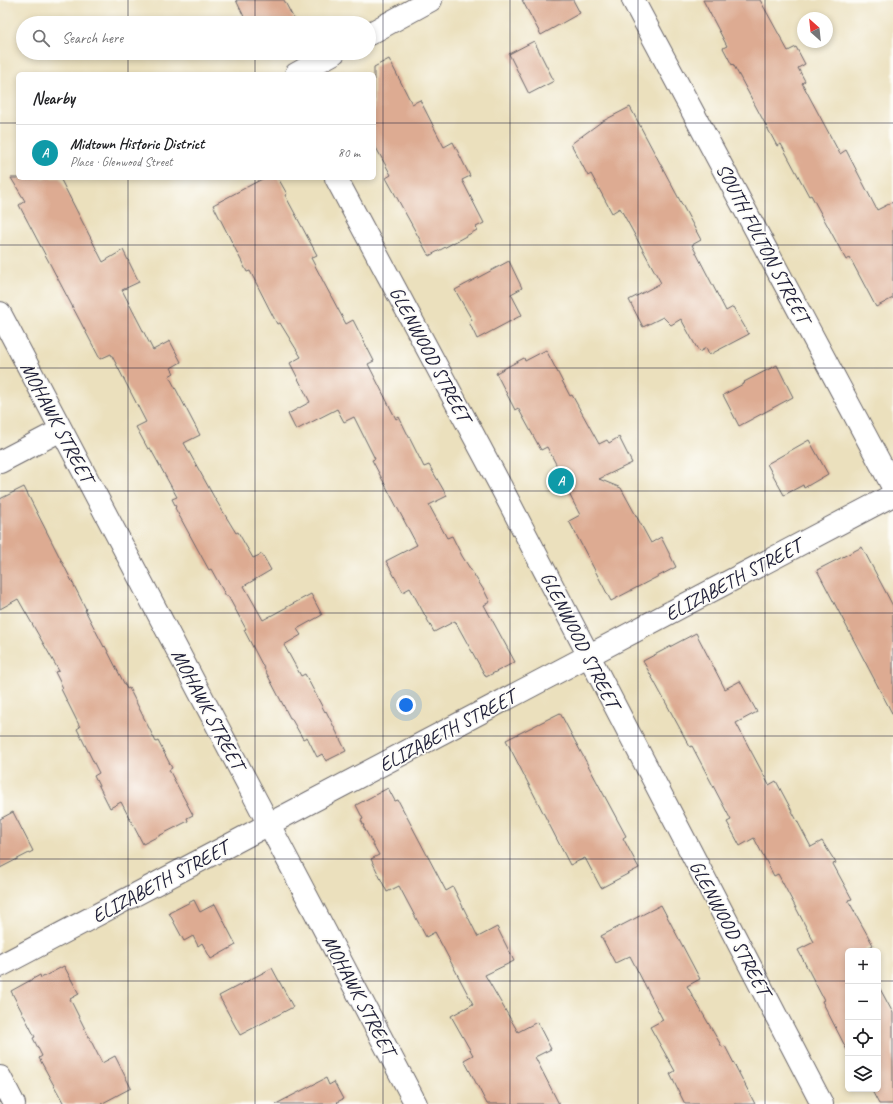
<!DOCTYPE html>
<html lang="en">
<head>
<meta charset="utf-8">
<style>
  body { margin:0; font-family:Caveat,sans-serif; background:#f2f2f2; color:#202124 }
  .controls { position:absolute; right:12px; bottom:12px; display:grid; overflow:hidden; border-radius:6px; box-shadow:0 2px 6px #0003 }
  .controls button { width:36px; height:36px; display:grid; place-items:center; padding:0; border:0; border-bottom:1px solid #e0e0e0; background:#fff; color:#202124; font:20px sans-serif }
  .compass { position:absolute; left:797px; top:12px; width:36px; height:36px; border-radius:50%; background:#fff; box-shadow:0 2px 6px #0003; rotate:333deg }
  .you { position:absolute; left:406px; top:705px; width:14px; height:14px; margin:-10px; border:3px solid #fff; border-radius:50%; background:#1a73e8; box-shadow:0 0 0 6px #1a73e833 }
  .badge { display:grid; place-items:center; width:26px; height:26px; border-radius:50%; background:#b5179e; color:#fff; font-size:13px; font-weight:700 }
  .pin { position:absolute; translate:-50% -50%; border:2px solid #fff; box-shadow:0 1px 4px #0006 }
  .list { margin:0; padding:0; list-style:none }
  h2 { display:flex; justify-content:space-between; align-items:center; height:52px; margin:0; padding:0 16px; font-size:17px }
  h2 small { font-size:13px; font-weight:400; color:#757577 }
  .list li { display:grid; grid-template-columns:26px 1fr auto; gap:12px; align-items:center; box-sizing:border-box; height:56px; padding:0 16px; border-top:1px solid #e0e0e0 }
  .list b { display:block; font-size:15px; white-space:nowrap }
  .list p { margin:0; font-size:13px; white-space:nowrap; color:#757577 }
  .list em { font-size:13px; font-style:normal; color:#757577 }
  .icon { flex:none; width:22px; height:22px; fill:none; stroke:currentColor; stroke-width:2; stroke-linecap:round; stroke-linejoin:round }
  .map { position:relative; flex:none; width:893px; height:1104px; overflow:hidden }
  .search { position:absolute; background:#fff; box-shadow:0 2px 6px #0003; left:16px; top:16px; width:360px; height:44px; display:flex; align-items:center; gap:10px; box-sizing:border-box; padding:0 14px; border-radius:22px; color:#757577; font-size:15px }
  .panel { position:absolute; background:#fff; box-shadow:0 2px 6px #0003; left:16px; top:72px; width:360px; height:108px; border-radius:6px }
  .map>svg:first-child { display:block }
</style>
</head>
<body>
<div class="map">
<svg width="893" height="1104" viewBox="0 0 893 1104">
  <rect width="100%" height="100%" fill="#fdfcf7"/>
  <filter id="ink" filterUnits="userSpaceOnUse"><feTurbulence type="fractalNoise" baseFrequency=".025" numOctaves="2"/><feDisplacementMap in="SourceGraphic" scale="8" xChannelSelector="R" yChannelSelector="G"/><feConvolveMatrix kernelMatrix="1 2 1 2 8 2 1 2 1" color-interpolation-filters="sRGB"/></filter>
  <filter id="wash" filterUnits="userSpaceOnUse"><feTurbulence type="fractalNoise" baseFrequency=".012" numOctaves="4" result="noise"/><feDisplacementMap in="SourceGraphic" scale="16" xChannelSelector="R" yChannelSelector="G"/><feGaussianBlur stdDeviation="0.9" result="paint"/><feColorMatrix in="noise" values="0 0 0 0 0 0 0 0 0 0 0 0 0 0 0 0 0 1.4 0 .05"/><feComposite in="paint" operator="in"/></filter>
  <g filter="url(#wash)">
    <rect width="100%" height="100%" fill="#ebe0bd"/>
    <g id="blocks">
      <path fill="#ddab92" d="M236,0H284L296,23H247Z
        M522,0H573L580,13L541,35Z
        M703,0H760L788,51L796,47L805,64L798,68L805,81L802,83L840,154L846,150L877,210L893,202V298L876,307L850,258L846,260L811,195L809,196L781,144L777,146L733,64L732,65L723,48L727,46Z
        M534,41L554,81L529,94L509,54Z
        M389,59L412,104L420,100L444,147L453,142L470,176L462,180L484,223L476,227L477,230L429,256L386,178L391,175L374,144V67Z
        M630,107L701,240L692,245L726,311L733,307L749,334L709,355L706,348L699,352L681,319L671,325L663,317L643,327L629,300L661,283L620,208L612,213L591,174L588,176L571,144L601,122Z
        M11,178H60L103,262L123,250L139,282L122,290L137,319L153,350L170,341L181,362L171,368L174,373L169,376L200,435L184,443L214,497L236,533L238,532L253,558L262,554L271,570L244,586L263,620L311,594L322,615L297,629L301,635L284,645L301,676L305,674L325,712L326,711L346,751L326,761L322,754L317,757L307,737L303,739L291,718H290L244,630L246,629L228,596H226L211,569L209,570L175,508L176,507L172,499L177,497L150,448L148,449L136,427L146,422L111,354L100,359L19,205L25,201Z
        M264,178H278L287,194L285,195L317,255L311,258L324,283L346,324L353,320L374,361L368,364L396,419L399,417L424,467L429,465L447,496L429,505L447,538L452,536L462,556L485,592L490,602L484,605L515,662L486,677L455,621L434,632L410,588L403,592L386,561L417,545L372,460L375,459L354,417L344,422L337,409L296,430L288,414L310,402L290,363L301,357L280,323L277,324L250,271L247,272L213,205Z
        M509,261L522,288L511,294L522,315L477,339L469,322L472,320L455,290Z
        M546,350L570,396L572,395L599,444L607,440L609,443L619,437L632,463L599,479L621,488L651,543L661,537L676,567L611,601L569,521L580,515L563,482L565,481L547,447L541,450L518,408L515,410L496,373L524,358L525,361Z
        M777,365L793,397L739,426L723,395L745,383L744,382Z
        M809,440L828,474L804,488L803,485L784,495L767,464Z
        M24,487L86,609L85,610L104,647L105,646L127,689L129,688L156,742L158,741L172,768L169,770L193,815L187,818L188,821L143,844L121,802L110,808L94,776L99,773L77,729L80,727L61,689L63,688L55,672L59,671L18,599L0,609V499Z
        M862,547L893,606V715L817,570Z
        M696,633L725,689L740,681L757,712L736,723L769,785L776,781L811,847L822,841L836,863L833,864L852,899L848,900L873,945L863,951H848V1052L822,1001L824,1000L798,950L814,942L778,874L774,876L754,838L740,846L727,822L731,820L711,782L692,746L690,747L643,661Z
        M560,713L626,836L623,838L639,868L601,888L585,858L570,865L506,740Z
        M388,788L395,801L398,800L446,891L453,887L478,937L497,927L514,961L485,975L518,1032L537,1022L551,1049L535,1057L559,1104H487L464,1060L473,1055L451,1016L473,1004L435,932L426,937L399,886L387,892L371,859L379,855L363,826H364L361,820L363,819L356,805Z
        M13,812L33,851L0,868V819Z
        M194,900L200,912L215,904L236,945L211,959L202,943L198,946L193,936L184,941L169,913Z
        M661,905L700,979L687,986L722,1047L725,1046L755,1104H685L670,1074L675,1071L650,1027L663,1020L630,956L615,963L601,936Z
        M64,966L79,994L70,999L102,1063L115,1056L131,1088L101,1104H64L39,1058L42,1056L33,1038L35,1037L11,991L40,975L41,978Z
        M272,968L293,1007L240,1035L219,996Z
        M878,985L893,1013V1104H879L871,1089H878Z
        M326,1078L329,1085L334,1082L343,1099L337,1102L339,1104H276Z"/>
    </g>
  </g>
  <g filter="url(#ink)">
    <use href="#blocks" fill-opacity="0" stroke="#686468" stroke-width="1"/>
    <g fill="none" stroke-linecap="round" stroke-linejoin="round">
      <g stroke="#686468" stroke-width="24">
        <path id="street" d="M633,0L893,487
          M369,34L431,0
          M296,74L334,53
          M336,178L499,483L822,1104
          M0,313L416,1104
          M0,462L61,430
          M0,966L893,495
          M0,1077L14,1104"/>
      </g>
      <use href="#street" stroke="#fff" stroke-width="22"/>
    </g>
  </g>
  <path fill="none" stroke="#22223b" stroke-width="1" stroke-opacity="0.55" d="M128,0V23M255,0V23M383,0V1104M510,0V1104M638,0V1104M765,0V1104M128,53V74M255,53V74M0,123H18M374,123H893M128,178V1104M255,178V1104M0,245H893M0,368H893M0,491H893M0,613H893M0,736H893M0,859H893M0,981H848M878,981H893"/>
  <g text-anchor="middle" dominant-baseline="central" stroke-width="3.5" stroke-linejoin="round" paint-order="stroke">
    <g font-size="20" fill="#22223b" stroke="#fdfcf7">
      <text transform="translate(763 243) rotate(62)">SOUTH FULTON STREET</text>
      <text transform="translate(430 354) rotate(62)">GLENWOOD STREET</text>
      <text transform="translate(57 422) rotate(62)">MOHAWK STREET</text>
      <text transform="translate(733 580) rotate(-28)">ELIZABETH STREET</text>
      <text transform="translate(580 640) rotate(63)">GLENWOOD STREET</text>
      <text transform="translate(208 709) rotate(62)">MOHAWK STREET</text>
      <text transform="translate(447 731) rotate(-28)">ELIZABETH STREET</text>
      <text transform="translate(160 882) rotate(-28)">ELIZABETH STREET</text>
      <text transform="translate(730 928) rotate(62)">GLENWOOD STREET</text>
      <text transform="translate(359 995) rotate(62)">MOHAWK STREET</text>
    </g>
  </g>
</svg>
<div class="controls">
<button>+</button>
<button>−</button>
<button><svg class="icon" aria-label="locate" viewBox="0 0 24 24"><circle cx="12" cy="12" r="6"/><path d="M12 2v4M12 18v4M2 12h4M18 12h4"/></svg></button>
<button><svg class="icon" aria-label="layers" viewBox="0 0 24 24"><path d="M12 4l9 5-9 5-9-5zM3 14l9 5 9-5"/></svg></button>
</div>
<svg class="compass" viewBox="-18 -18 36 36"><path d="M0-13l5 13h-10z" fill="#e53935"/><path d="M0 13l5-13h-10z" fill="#757577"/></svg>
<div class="you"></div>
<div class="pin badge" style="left:561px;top:481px;background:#0f9aa8">A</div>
<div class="search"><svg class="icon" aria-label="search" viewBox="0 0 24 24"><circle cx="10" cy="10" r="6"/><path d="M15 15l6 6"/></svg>Search here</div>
<section class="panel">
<h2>Nearby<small></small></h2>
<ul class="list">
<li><span class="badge" style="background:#0f9aa8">A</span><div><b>Midtown Historic District</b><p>Place · Glenwood Street</p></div><em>80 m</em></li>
</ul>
</section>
</div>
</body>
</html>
